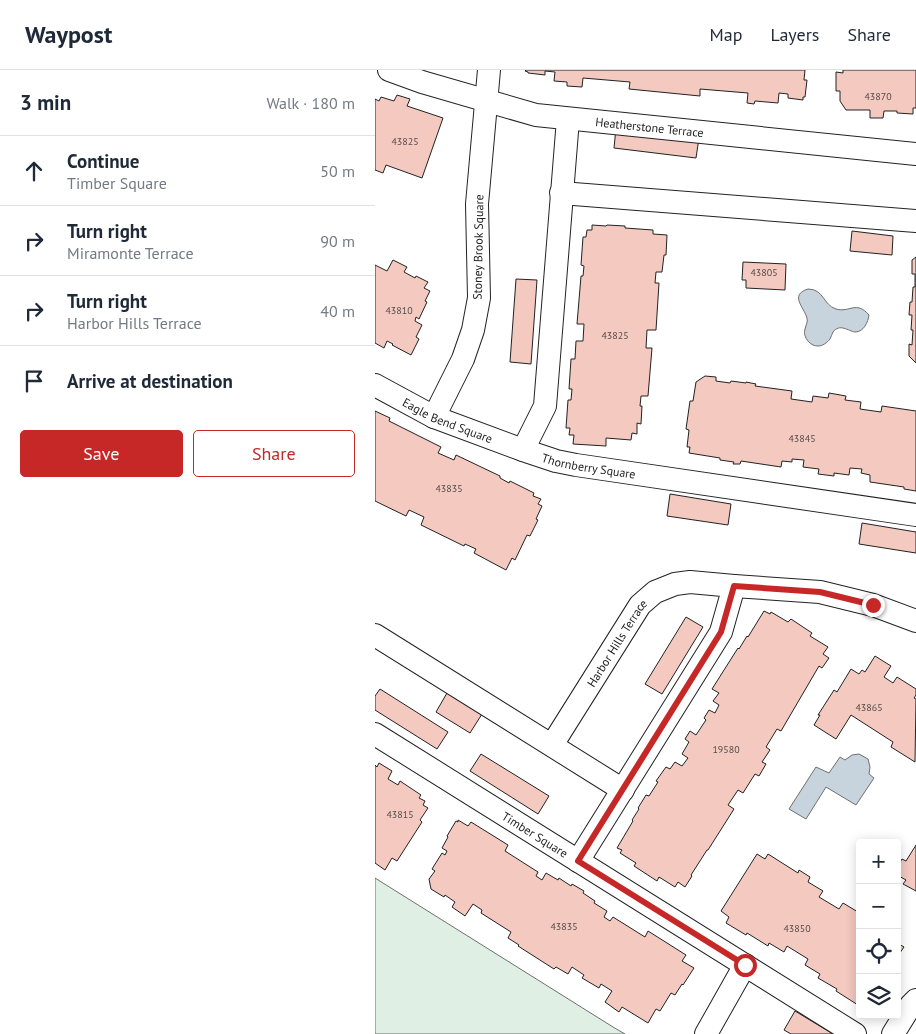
<!DOCTYPE html>
<html lang="en">
<head>
<meta charset="utf-8">
<style>
  body { margin:0; font-family:"PT Sans",sans-serif; background:#f6f6f7; color:#1f2937 }
  .controls { position:absolute; right:15px; bottom:15px; display:grid; overflow:hidden; border-radius:5px; box-shadow:0 2px 12px #0003 }
  .controls button { width:45px; height:45px; display:grid; place-items:center; padding:0; border:0; border-bottom:1px solid #e0e1e3; background:#fff; color:#1f2937; font:25px sans-serif }
  .stop { position:absolute; width:15px; height:15px; margin:-11px; border:4px solid #c62828; border-radius:50%; background:#fff }
  .stop.end { background:#c62828; border-color:#fff; box-shadow:0 1px 5px #0008 }
  .list { margin:0; padding:0; list-style:none }
  h2 { display:flex; justify-content:space-between; align-items:center; height:65px; margin:0; padding:0 20px; font-size:21px }
  h2 small { font-size:16px; font-weight:400; color:#747a83 }
  .list li { display:grid; grid-template-columns:32px 1fr auto; gap:15px; align-items:center; box-sizing:border-box; height:70px; padding:0 20px; border-top:1px solid #e0e1e3 }
  .list b { display:block; font-size:19px; white-space:nowrap }
  .list p { margin:0; font-size:16px; white-space:nowrap; color:#747a83 }
  .list em { font-size:16px; font-style:normal; color:#747a83 }
  .actions { display:flex; gap:10px; padding:15px 20px }
  .actions a { flex:1; padding:11px 0; border:1px solid #c62828; border-radius:5px; text-align:center; font-size:18px; color:#c62828 }
  .actions .main { background:#c62828; color:#fff }
  .icon { flex:none; width:28px; height:28px; fill:none; stroke:currentColor; stroke-width:2; stroke-linecap:round; stroke-linejoin:round }
  .map { position:relative; flex:none; width:541px; height:964px; overflow:hidden }
  header { display:flex; align-items:center; gap:30px; box-sizing:border-box; height:70px; padding:0 25px; background:#fff; border-bottom:1px solid #e0e1e3 }
  header strong { font-size:24px }
  nav { display:flex; gap:28px; margin-inline-start:auto; font-size:18px }
  main { display:flex }
  aside { flex:1; background:#fff }
  .map>svg:first-child { display:block }
</style>
</head>
<body>
<header>
<strong>Waypost</strong>
<nav><a>Map</a><a>Layers</a><a>Share</a></nav>
</header>
<main>
<aside>
<h2>3 min<small>Walk · 180 m</small></h2>
<ul class="list">
<li><svg class="icon" aria-label="ahead" viewBox="0 0 24 24"><path d="M12 20V5M6 11l6-6 6 6"/></svg><div><b>Continue</b><p>Timber Square</p></div><em>50 m</em></li>
<li><svg class="icon" aria-label="right" viewBox="0 0 24 24"><path d="M7 20v-9h11M14 6l5 5-5 5"/></svg><div><b>Turn right</b><p>Miramonte Terrace</p></div><em>90 m</em></li>
<li><svg class="icon" aria-label="right" viewBox="0 0 24 24"><path d="M7 20v-9h11M14 6l5 5-5 5"/></svg><div><b>Turn right</b><p>Harbor Hills Terrace</p></div><em>40 m</em></li>
<li><svg class="icon" aria-label="arrive" viewBox="0 0 24 24"><path d="M6 21V4h12l-3 4 3 4H6"/></svg><div><b>Arrive at destination</b></div></li>
</ul>
<div class="actions"><a class="main">Save</a><a>Share</a></div>
</aside>
<div class="map">
<svg width="541" height="964" viewBox="0 0 541 964">
  <rect width="100%" height="100%" fill="#fff"/>
  <path fill="#e0efe3" stroke="#6f6f6f" d="M0,808L238,957L250,964H0Z"/>
  <path fill="#c7d3dd" stroke="#6f6f6f" d="M433,219C449,219 448,235 461,239C475,243 481,230 494,245C493,252 489,262 480,262C473,261 465,253 458,262C457,264 456,267 455,269C451,274 445,278 438,275C432,272 428,265 430,259C431,254 433,253 432,248C429,237 414,225 433,219Z
    M484,684L493,689L495,697L494,704L499,708L481,735L451,717L431,749L414,739L441,697L454,703L465,687L470,690L477,685Z"/>
  <path fill="#f3c9c0" stroke="#222" d="M151,0H430L429,10H432L430,27H428V30L413,28V24L404,23L403,33L380,31L379,34L372,33L373,23L325,19V26L254,19L255,12L208,8L207,17L192,16V12L179,11L180,2L170,1V5L153,3V2L150,1Z
    M468,0H541V38H538V44L522,43V41H509L508,48H495V40H471L465,31V21H461V2L468,3Z
    M22,25L35,29L32,36L68,48L47,108L11,95L8,103L0,100V29L4,31L6,27L19,31Z
    M241,58L324,68L321,88L239,78Z
    M217,155L231,156L232,155L250,156V158L278,160V164L292,165L291,185H289L287,202H281L280,213H284L281,260H272L271,278H277L273,326H266L265,336H267L266,354L262,353V364L257,363L256,370L231,368V376L198,374L199,365H194L195,358H191L193,330H196L197,319H194L196,289H200L201,271H208L209,254H202L206,206H208L209,196L206,195L208,167H211L212,160H217Z
    M477,161L518,166L517,185L475,181Z
    M541,187V293L534,286V274L537,275L538,260H536L537,245H534L535,232H537L538,217H540V204H537V190Z
    M18,190L32,197L29,202L40,208L41,206L53,212L49,218L55,221L50,231L52,232L44,249L41,247L40,251L47,255L41,267L44,269L36,285L17,275L18,274L12,271L9,278L0,273V195L12,201Z
    M368,192L411,194L410,220L371,218V210H367Z
    M141,209L162,210L156,294L135,292Z
    M330,306L341,307V311L355,313L356,311L371,313V312L381,314L380,316L417,321L416,329L437,332L438,326L453,328L454,323L471,326L470,330L486,332L485,339L506,342L507,336L541,341V421L529,419V417L495,412V405L486,403L487,399L475,398L474,405L459,403V406L443,404L444,399L428,397L429,390L417,389V392L407,391L406,397L366,391L365,394H358L359,392L345,390V388L314,383L315,377H312L314,360L311,359L315,331H318L321,312Z
    M0,341L15,348L14,351L66,377L63,383L79,390L81,385L125,406V408L134,413L135,411L159,423L158,426L166,429L163,434L167,436L161,449L163,450L155,466L152,465L140,490L137,488L131,500L99,483L101,479L90,474L89,476L46,455L49,447L34,440L31,446L0,431Z
    M295,424L356,434L353,455L292,446Z
    M487,453L541,462V483L484,474Z
    M389,541L395,544L396,542L413,552L416,549L437,563L435,566L453,577L448,584L454,588L447,598L444,596L406,661L402,659L391,677L395,680L387,692L391,694L384,706L380,704L368,723L363,720L353,735L359,739L333,780H332L316,805L317,806L310,817L303,812L300,817L284,807L282,811L259,796L261,793L245,783L247,780L242,778L258,751L257,750L264,739L263,738L271,725L274,726L283,712L281,711L291,697L295,699L300,692L307,696L313,688L307,684L314,672L310,669L315,661L321,665L331,650L329,648L334,640L340,643L344,635L338,631L344,623L337,619L363,578L364,579L372,566L373,567Z
    M311,547L328,557L287,624L270,614Z
    M500,586L516,596L509,607L518,613L522,607L541,619V625L539,628L541,629L540,692L516,677L518,672L476,645L461,669L439,655L445,645H443L459,620L462,622L476,599L484,604L487,600L490,602Z
    M5,619L73,662L62,679L0,640V626Z
    M72,623L107,644L95,663L61,642Z
    M106,684L174,726L163,744L95,701Z
    M4,693L17,701L13,709L23,715L25,711L46,725L44,728L50,731L48,735L53,738L45,750L47,752L22,791L17,788L10,800L0,793V695L2,697Z
    M83,750L93,756L96,752L133,775L130,781L163,802L161,806L167,810L171,803L183,810L184,808L196,816L197,814L209,821L208,823L220,831L219,833L232,841L229,847L235,851L238,847L270,867L273,861L311,885L307,891L319,898L308,915L307,914L300,925L296,923L285,941L281,939L273,953L247,937L244,942L230,932L237,921L226,914L224,918L207,908L209,905L197,897L193,904L181,897L179,899L143,876L144,875L133,868L136,862L106,843L107,840L98,834L90,846L77,837L80,832L70,825L69,827L56,819L54,809L60,801L57,799L67,783L70,785L72,781L67,778L73,767L72,766L81,751L83,752Z
    M541,775V821L528,814L531,810L522,805V797L527,789L531,791Z
    M382,784L390,789L393,784L423,803L424,800L435,807L433,812L448,821L444,827L464,839L468,833L483,842L485,839V932L483,935L461,921L462,919L443,908L445,904L430,895L433,889L412,876L409,882L394,873L393,876L372,863L371,865L351,853L354,847L346,841Z
    M522,873L529,877L522,887Z
    M420,941L458,964H416L409,960Z"/>
  <g fill="none" stroke-linecap="round" stroke-linejoin="round">
    <g stroke="#222" stroke-width="24">
      <g id="minor">
        <path id="s1" d="M14,0L47,12L161,45L541,84"/>
        <path d="M186,123L541,151"/>
        <path id="s2" d="M0,315L59,347L148,380L181,391L201,395L541,445"/>
        <path d="M59,347L88,289L98,260L104,228L102,134L114,0"/>
        <path d="M148,380L170,336L193,49"/>
        <path d="M0,565L248,720"/>
        <path id="s3" d="M0,664L480,964"/>
        <path id="s4" d="M177,675L265,535L280,522L300,514L315,512L359,516L445,522L498,535L541,551"/>
        <path d="M203,791L346,562L359,516"/>
        <path d="M331,964L370,895"/>
        <path d="M518,964L536,935L541,930"/>
      </g>
    </g>
    <use href="#minor" stroke="#fff" stroke-width="22"/>
  </g>
  <g fill="none" stroke-linecap="round" stroke-linejoin="round">
    <path stroke="#c62828" stroke-width="6" d="M370,895L203,791L346,562L359,516L445,522L498,535"/>
  </g>
  <g text-anchor="middle" dominant-baseline="central" stroke-width="4" stroke-linejoin="round" paint-order="stroke">
    <g font-size="10" fill="#564c4a">
      <text x="503" y="26">43870</text>
      <text x="30" y="71">43825</text>
      <text x="389" y="202">43805</text>
      <text x="24" y="240">43810</text>
      <text x="240" y="265">43825</text>
      <text x="427" y="368">43845</text>
      <text x="74" y="418">43835</text>
      <text x="494" y="637">43865</text>
      <text x="351" y="679">19580</text>
      <text x="25" y="744">43815</text>
      <text x="189" y="856">43835</text>
      <text x="422" y="858">43850</text>
    </g>
    <g font-size="12" fill="#222" stroke="#fff">
      <text stroke="none"><textPath href="#s1" startOffset="268">Heatherstone Terrace</textPath></text>
      <text transform="translate(103 177) rotate(-89)">Stoney Brook Square</text>
      <text stroke="none"><textPath href="#s2" startOffset="81">Eagle Bend Square</textPath></text>
      <text stroke="none"><textPath href="#s2" startOffset="230">Thornberry Square</textPath></text>
      <text stroke="none"><textPath href="#s4" startOffset="121">Harbor Hills Terrace</textPath></text>
      <text stroke="none"><textPath href="#s3" startOffset="189">Timber Square</textPath></text>
    </g>
  </g>
</svg>
<div class="controls">
<button>+</button>
<button>−</button>
<button><svg class="icon" aria-label="locate" viewBox="0 0 24 24"><circle cx="12" cy="12" r="6"/><path d="M12 2v4M12 18v4M2 12h4M18 12h4"/></svg></button>
<button><svg class="icon" aria-label="layers" viewBox="0 0 24 24"><path d="M12 4l9 5-9 5-9-5zM3 14l9 5 9-5"/></svg></button>
</div>
<div class="stop" style="left:370px;top:895px"></div>
<div class="stop end" style="left:498px;top:535px"></div>
</div>
</main>
</body>
</html>
